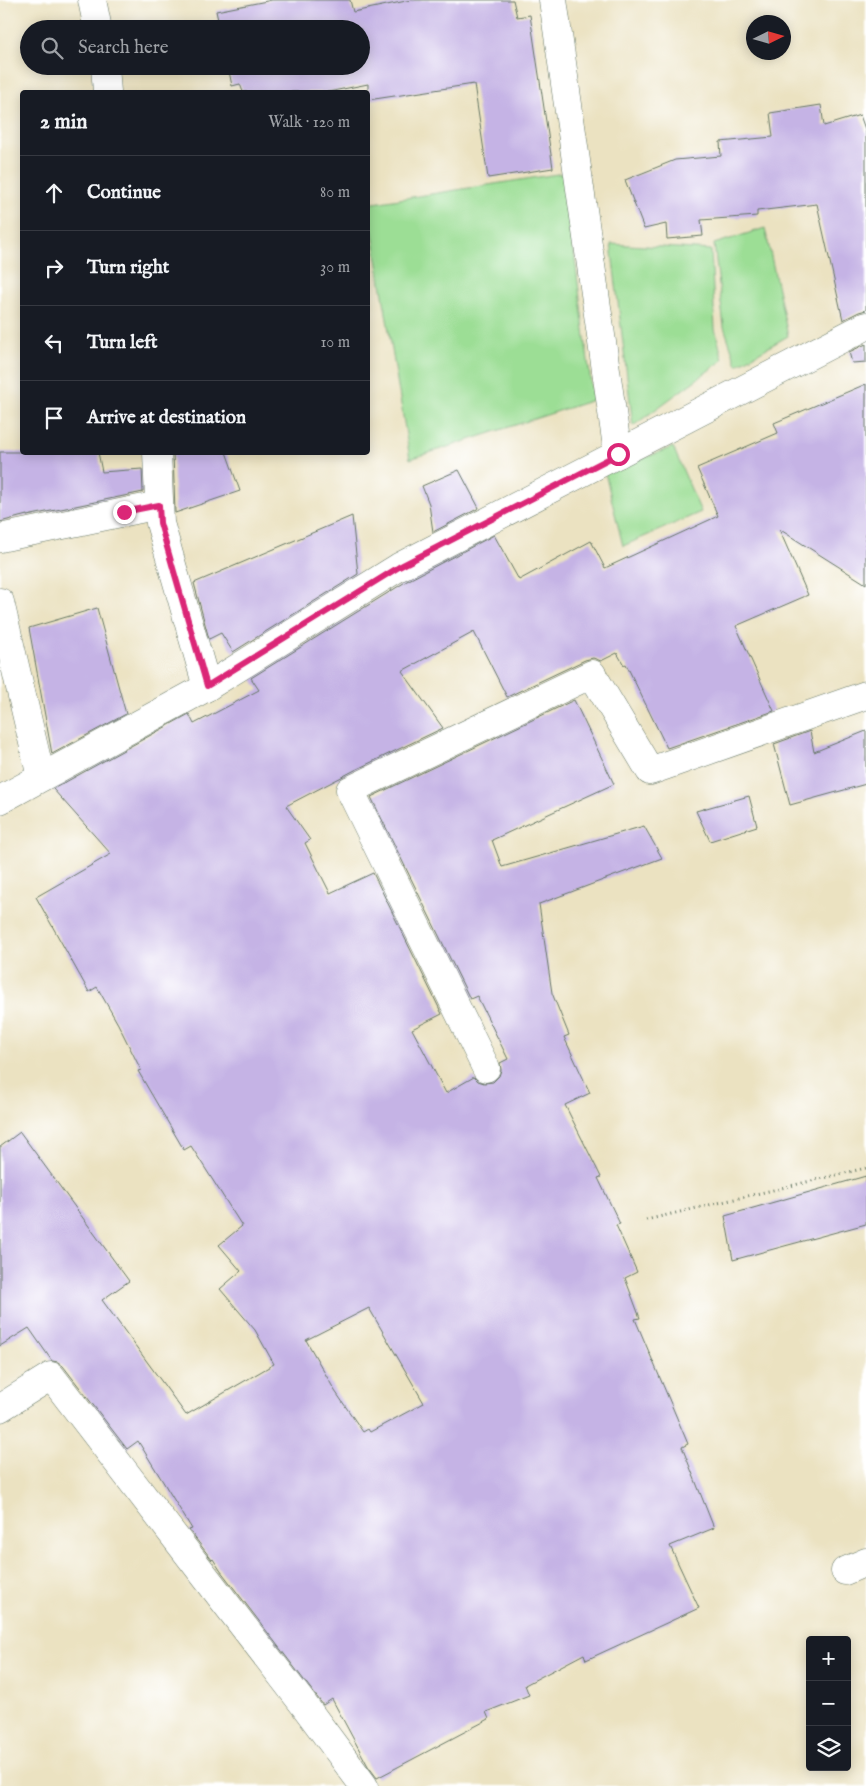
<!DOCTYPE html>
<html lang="en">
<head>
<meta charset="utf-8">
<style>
  body { margin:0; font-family:"IM FELL English",serif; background:#242831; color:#f1f3f6 }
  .controls { position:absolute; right:15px; bottom:15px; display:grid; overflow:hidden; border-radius:5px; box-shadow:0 2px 12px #0003 }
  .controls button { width:45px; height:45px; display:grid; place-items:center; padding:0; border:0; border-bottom:1px solid #363941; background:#171b24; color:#f1f3f6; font:25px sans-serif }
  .compass { position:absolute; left:746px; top:15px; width:45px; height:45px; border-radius:50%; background:#171b24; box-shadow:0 2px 12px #0003; rotate:85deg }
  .stop { position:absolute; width:15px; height:15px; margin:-11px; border:4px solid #db2777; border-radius:50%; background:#fff }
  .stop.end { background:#db2777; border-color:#fff; box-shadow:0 1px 5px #0008 }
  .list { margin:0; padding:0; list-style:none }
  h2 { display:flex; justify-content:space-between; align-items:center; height:65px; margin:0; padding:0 20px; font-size:21px }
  h2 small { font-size:16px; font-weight:400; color:#9ea1a6 }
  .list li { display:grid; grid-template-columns:32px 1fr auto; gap:15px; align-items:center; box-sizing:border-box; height:75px; padding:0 20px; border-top:1px solid #363941 }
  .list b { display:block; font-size:19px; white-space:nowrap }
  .list em { font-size:16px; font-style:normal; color:#9ea1a6 }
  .icon { flex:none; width:28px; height:28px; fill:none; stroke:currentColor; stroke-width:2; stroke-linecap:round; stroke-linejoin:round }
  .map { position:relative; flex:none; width:866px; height:1786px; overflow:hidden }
  .search { position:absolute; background:#171b24; box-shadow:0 2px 12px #0003; left:20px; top:20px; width:350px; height:55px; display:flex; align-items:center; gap:12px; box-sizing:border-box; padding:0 18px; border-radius:28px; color:#9ea1a6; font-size:19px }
  .panel { position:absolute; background:#171b24; box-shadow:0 2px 12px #0003; left:20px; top:90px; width:350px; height:365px; border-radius:5px }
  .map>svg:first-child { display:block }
</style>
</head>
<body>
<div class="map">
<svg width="866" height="1786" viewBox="0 0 866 1786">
  <rect width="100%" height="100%" fill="#fff"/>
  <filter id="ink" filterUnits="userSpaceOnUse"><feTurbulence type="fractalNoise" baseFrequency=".02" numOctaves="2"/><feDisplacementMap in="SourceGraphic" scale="10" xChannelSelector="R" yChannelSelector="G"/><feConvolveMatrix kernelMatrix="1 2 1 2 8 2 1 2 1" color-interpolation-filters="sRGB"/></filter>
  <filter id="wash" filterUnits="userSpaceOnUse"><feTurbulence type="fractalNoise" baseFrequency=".0096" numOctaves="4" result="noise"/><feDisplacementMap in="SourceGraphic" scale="20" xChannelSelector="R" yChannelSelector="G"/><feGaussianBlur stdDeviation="1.12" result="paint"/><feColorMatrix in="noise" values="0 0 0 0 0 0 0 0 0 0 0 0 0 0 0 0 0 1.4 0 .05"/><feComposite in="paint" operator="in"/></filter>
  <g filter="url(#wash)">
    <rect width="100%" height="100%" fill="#ebe2c1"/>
    <path fill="#9cde95" stroke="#5e8e64" d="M564,173L593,400L410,459L368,204Z
      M765,228L788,336L737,365L724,327L714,244Z
      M611,244L711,250L715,329L723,360L633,426Z
      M673,447L701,512L623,546L605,473Z"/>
    <g id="blocks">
      <path fill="#c5b3e5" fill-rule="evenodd" d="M272,0H350L353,12L411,0H513L517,17L530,15L553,168L488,178L474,84L368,100V84L328,92H243L240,84L232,86L228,66H361V29H220L216,11Z
        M821,105L824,126L860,115L866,132V310L859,312L843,320L817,204L757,211V216L701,220L703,236L667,239L666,224L644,229L625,180L675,160L721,156L720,142L773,137L770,113Z
        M866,344V362L852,363L849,352Z
        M866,384V584L779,529L808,595L736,626L774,711L667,748L626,664L624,665L617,653L601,661L593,658L585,660L507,697L474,632L402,671L443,728L355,770L286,806L310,840L305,843L330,893L373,873L442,1014L412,1029L446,1093L474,1077L478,1081L484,1083L493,1082L499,1076L501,1070L500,1063L508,1059L477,996L470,999L371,797L574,700L614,784L492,840L502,867L644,826L662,858L539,904L552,993L569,1035L564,1037L590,1093L565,1105L601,1177L598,1178L620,1224L616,1225L637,1272L625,1278L640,1318L635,1319L688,1444L682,1447L714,1528L670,1546L699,1608L586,1660L584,1654L525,1685L529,1695L486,1712L489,1719L377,1778L368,1766L332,1699L323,1705L220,1570L213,1559L212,1560L189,1530L192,1529L138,1441L127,1449L63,1366L58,1362L52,1361L29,1328L0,1346V1147L20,1132L129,1281L102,1300L186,1415L274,1364L255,1330L220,1289L241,1271L219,1245L242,1226L191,1146L184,1150L138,1071L141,1070L118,1024L97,987L89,992L36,897L111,854L53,789L189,714L194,724L259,690L251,678L407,581L494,535L519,580L591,541L605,568L718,516L697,468L778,433L774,423ZM369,1308L424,1403L370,1432L368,1429L363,1432L335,1391L306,1340Z
        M0,452H98L102,472L142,469L143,492L27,516V515L0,522Z
        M173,452H226L240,491L175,513Z
        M459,470L479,508L433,532L429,504L422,486Z
        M352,516L358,574L233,652L221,633L209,639L194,583Z
        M97,608L126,714L52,754L29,628Z
        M810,731L814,752L866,731V784L790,805L774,744Z
        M749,796L757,826L710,841L696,811Z
        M866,1176V1224L733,1260L725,1216Z"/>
    </g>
  </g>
  <g filter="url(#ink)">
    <use href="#blocks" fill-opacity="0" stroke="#667765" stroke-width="1"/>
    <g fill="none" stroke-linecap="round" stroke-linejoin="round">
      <g stroke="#667765" stroke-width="29">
        <path id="street" d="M92,0L98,29
          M553,0L618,454
          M105,66L107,92
          M157,452L160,523L207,687
          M0,538L159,505
          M0,602L41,777
          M486,1068L350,790L592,674L650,771L866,695
          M0,1408L51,1376L304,1705L364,1786
          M845,1571L866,1562"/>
      </g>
      <g stroke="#667765" stroke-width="29">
        <path id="secondary" d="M0,800L207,687L399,567L866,326"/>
      </g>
      <path stroke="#667765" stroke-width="3" stroke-dasharray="1 4" stroke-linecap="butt" d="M646,1220L866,1168"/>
      <use href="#street" stroke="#fff" stroke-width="28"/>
      <use href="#secondary" stroke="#fff" stroke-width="28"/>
    </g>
  </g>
  <g fill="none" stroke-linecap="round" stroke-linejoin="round" filter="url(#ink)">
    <path stroke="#db2777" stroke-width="6" d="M124,512L159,505L160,523L207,686L399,567L618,454"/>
  </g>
</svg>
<div class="controls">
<button>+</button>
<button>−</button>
<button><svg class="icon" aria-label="layers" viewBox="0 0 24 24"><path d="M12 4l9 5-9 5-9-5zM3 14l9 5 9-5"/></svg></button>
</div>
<svg class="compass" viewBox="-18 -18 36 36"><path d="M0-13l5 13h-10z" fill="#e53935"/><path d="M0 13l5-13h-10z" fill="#9ea1a6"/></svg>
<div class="stop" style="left:618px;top:454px"></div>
<div class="stop end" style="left:124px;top:512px"></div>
<div class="search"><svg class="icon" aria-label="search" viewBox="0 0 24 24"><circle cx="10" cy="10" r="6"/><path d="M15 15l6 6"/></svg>Search here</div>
<section class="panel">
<h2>2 min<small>Walk · 120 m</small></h2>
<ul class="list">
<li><svg class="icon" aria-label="ahead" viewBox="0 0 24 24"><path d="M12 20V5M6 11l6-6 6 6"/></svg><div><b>Continue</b></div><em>80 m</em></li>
<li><svg class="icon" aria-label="right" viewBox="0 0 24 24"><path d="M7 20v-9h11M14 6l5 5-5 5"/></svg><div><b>Turn right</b></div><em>30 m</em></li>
<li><svg class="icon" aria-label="left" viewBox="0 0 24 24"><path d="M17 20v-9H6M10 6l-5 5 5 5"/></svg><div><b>Turn left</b></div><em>10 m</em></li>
<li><svg class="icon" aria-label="arrive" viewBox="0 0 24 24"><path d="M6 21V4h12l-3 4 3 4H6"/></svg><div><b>Arrive at destination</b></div></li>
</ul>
</section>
</div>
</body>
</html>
